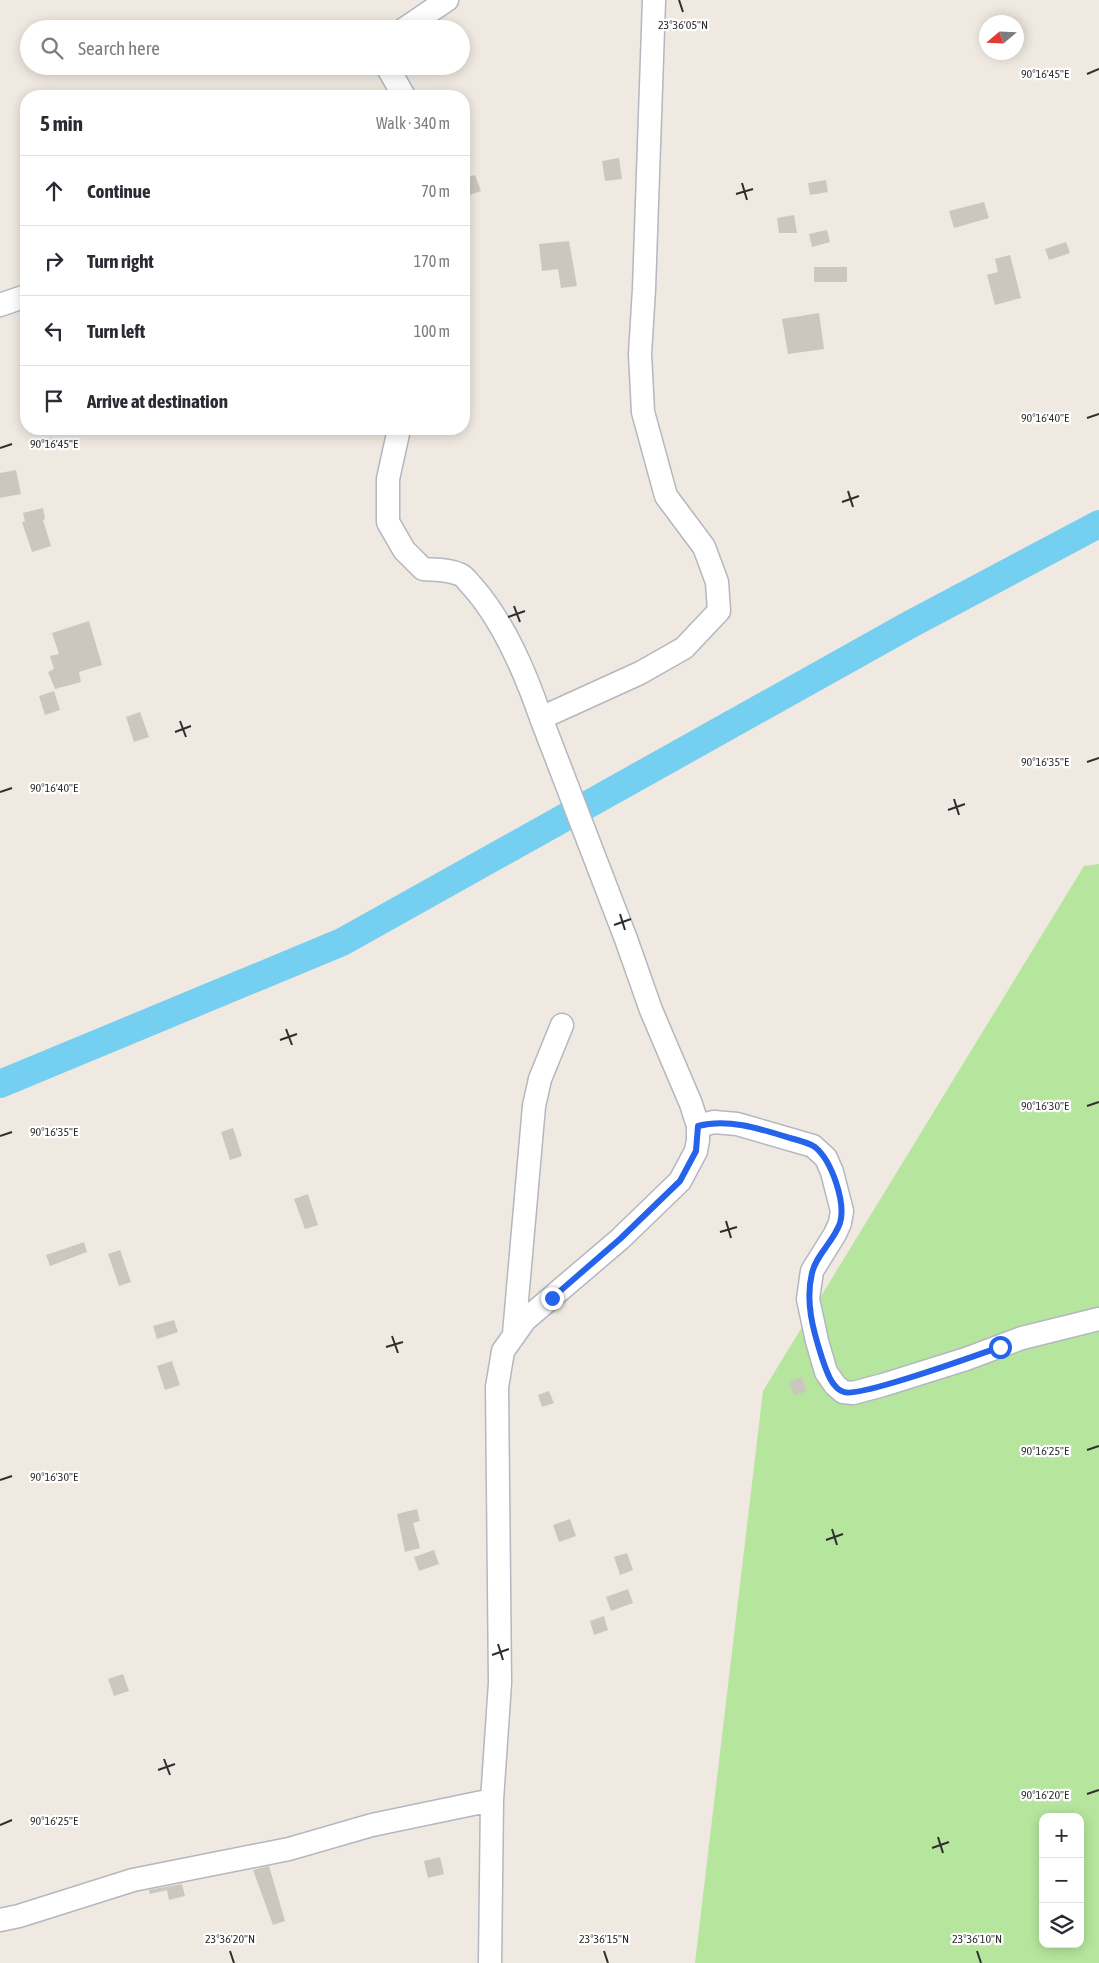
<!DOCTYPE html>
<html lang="en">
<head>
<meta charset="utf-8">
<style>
  body { margin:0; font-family:"Asap Condensed",sans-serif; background:#f2f2f3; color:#2b2b33 }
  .controls { position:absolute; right:15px; bottom:15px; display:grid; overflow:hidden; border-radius:10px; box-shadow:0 2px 12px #0003 }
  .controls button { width:45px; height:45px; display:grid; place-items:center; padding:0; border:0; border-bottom:1px solid #e1e1e2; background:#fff; color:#2b2b33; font:25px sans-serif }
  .compass { position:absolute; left:979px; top:15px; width:45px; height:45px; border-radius:50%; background:#fff; box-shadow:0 2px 12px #0003; rotate:251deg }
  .stop { position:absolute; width:15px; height:15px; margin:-11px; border:4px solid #2563eb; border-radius:50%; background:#fff }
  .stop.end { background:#2563eb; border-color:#fff; box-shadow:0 1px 5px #0008 }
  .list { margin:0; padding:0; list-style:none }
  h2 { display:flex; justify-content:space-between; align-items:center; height:65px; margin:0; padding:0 20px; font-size:21px }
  h2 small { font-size:16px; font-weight:400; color:#7c7c81 }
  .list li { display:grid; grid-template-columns:32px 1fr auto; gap:15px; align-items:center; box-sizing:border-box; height:70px; padding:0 20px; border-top:1px solid #e1e1e2 }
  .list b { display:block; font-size:19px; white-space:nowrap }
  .list em { font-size:16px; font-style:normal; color:#7c7c81 }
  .icon { flex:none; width:28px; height:28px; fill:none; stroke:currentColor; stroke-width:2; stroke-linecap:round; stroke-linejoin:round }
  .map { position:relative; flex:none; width:1099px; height:1963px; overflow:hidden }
  .search { position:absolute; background:#fff; box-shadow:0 2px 12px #0003; left:20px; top:20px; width:450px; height:55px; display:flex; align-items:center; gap:12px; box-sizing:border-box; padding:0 18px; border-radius:28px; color:#7c7c81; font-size:19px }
  .panel { position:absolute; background:#fff; box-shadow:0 2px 12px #0003; left:20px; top:90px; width:450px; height:345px; border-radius:20px }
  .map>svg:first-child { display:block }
</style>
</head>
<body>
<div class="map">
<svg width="1099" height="1963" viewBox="0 0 1099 1963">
  <rect width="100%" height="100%" fill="#efe9e1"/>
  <path fill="#b6e59e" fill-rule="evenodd" d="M1099,864V1963H695L763,1391L1084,866ZM1043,1817H1080V1944H1043Z"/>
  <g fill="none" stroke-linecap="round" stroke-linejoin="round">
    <path stroke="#75cff0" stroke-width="28" d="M0,1084L342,942L909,625L1099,524"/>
  </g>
  <path fill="#cbc7bf" d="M619,158L622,179L605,181L602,161Z
    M475,175L481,191L464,197V178Z
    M826,180L828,192L810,195L808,183Z
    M984,202L989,218L954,228L949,211Z
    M794,215L797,233H779L777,218Z
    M827,230L830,242L812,247L809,234Z
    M569,241L577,286L561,288L558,269L542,271L539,244Z
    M1066,242L1070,253L1049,260L1045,249Z
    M1010,255L1021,298L995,305L987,275L998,272L995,259Z
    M814,267H847V282H814Z
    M819,313L824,349L788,354L782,319Z
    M16,470L21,494L0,498V473Z
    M43,508L45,519L43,520L51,546L32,552L22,522L25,521L23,513Z
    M89,621L102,665L79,672L81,682L55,689L48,672L54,669L50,656L59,654L52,633Z
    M54,691L60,710L45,715L39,696Z
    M140,712L149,737L134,742L126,717Z
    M233,1128L242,1156L230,1160L221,1132Z
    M308,1194L318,1225L305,1229L294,1199Z
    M84,1242L87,1252L50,1266L46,1255Z
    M120,1250L131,1282L119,1286L108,1254Z
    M174,1320L178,1332L157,1339L153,1326Z
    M172,1361L180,1385L165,1390L157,1366Z
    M802,1377L807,1391L794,1396L789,1382Z
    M549,1391L554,1403L542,1407L538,1395Z
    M417,1509L420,1521L413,1523L420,1548L405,1552L397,1514Z
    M570,1519L576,1536L559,1542L553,1525Z
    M434,1550L439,1564L419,1571L414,1557Z
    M627,1553L633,1570L620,1575L614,1557Z
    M628,1589L633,1603L611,1611L606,1597Z
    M604,1616L608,1630L594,1635L590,1621Z
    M123,1674L129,1691L114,1696L108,1679Z
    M440,1857L444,1874L428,1878L424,1861Z
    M269,1866L285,1921L273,1925L253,1870Z
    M182,1884L185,1896L169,1900L167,1890L150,1894L149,1890Z"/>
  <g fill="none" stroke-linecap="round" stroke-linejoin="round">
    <g stroke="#b4b7c1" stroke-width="25">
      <path id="minor" d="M404,29L447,0
        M389,66V70L404,96
        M0,305L26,296
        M399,429L388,479V522L404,550L423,569C436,570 449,569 461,575C465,577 468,582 472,586C504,622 525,672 541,718
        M698,1126L714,1122L737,1124L813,1146L826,1158L832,1172L842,1211L840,1223L835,1234L812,1271L808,1299L817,1341L826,1372L835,1385L843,1392L853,1393L883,1385L966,1359L1022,1338L1099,1319
        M514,1334L534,1106L540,1079L562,1025
        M0,1920L19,1916L133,1880L289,1849L372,1825L492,1800
        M490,1963L492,1800L500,1683L497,1387L503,1351L525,1320L620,1239L680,1181L696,1151L698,1140V1126L691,1104L651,1010L626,939L541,718L640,673L684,648L719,611L717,582L704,547L666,496L643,412L640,354L644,289L654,0"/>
    </g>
    <use href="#minor" stroke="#fff" stroke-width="22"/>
  </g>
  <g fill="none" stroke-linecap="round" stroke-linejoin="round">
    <path stroke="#2563eb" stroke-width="6" d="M552,1298L620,1239L680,1181L696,1151L698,1126C728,1118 761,1129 790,1138C798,1140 809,1143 815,1147C832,1161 846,1203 840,1223C834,1241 816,1255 812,1273C805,1302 813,1330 822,1358C826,1369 831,1388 844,1392C859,1398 977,1355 1000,1347"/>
  </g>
  <path fill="none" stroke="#2e2e2e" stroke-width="2" d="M679,0L683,12M1087,74L1099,69M742,183L747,200M736,194L753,189M1087,418L1099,414M0,448L12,444M848,491L853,507M842,502L859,496M514,606L520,622M508,617L525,611M180,721L186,737M175,732L191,726M1087,762L1099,758M0,792L12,788M954,799L959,815M948,810L965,804M620,914L625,930M614,925L631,919M286,1029L292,1045M280,1040L297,1034M1087,1106L1099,1102M0,1136L12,1132M726,1221L731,1238M720,1232L737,1227M392,1336L398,1353M386,1347L403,1342M1087,1450L1099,1446M0,1480L12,1476M832,1529L837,1545M826,1540L843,1534M498,1644L503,1660M492,1655L509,1649M164,1759L170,1775M158,1770L175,1764M1087,1794L1099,1790M0,1825L12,1820M938,1837L943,1853M932,1848L949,1842M230,1951L234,1963M604,1951L608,1963M977,1951L981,1963"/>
  <g font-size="12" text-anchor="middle" fill="#2e2e2e" stroke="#fff" stroke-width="4.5" stroke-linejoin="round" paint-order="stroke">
    <text x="683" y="29">23°36'05"N</text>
    <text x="1045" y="78">90°16'45"E</text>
    <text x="1045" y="422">90°16'40"E</text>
    <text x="54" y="448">90°16'45"E</text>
    <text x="1045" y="766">90°16'35"E</text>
    <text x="54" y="792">90°16'40"E</text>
    <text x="1045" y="1110">90°16'30"E</text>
    <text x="54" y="1136">90°16'35"E</text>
    <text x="1045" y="1455">90°16'25"E</text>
    <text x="54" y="1481">90°16'30"E</text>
    <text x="1045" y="1799">90°16'20"E</text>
    <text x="54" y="1825">90°16'25"E</text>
    <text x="230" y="1943">23°36'20"N</text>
    <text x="604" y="1943">23°36'15"N</text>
    <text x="977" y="1943">23°36'10"N</text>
  </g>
</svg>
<div class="controls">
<button>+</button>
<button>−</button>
<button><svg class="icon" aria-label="layers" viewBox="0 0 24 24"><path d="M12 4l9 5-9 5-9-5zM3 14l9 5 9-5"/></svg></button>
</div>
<svg class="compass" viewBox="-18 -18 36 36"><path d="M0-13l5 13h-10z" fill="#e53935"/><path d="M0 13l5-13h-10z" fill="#7c7c81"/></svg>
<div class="stop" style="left:1000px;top:1347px"></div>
<div class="stop end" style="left:552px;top:1298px"></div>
<div class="search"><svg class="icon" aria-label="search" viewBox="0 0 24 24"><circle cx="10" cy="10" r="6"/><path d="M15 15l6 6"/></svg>Search here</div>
<section class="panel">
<h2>5 min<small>Walk · 340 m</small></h2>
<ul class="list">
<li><svg class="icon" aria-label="ahead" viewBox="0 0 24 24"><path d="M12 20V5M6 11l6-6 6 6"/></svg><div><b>Continue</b></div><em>70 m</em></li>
<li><svg class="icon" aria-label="right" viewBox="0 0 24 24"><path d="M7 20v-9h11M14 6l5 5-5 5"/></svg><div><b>Turn right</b></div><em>170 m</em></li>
<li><svg class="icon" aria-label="left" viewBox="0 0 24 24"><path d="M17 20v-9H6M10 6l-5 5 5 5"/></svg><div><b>Turn left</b></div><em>100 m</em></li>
<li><svg class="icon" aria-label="arrive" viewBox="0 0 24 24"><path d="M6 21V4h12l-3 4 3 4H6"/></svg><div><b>Arrive at destination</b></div></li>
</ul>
</section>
</div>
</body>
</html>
